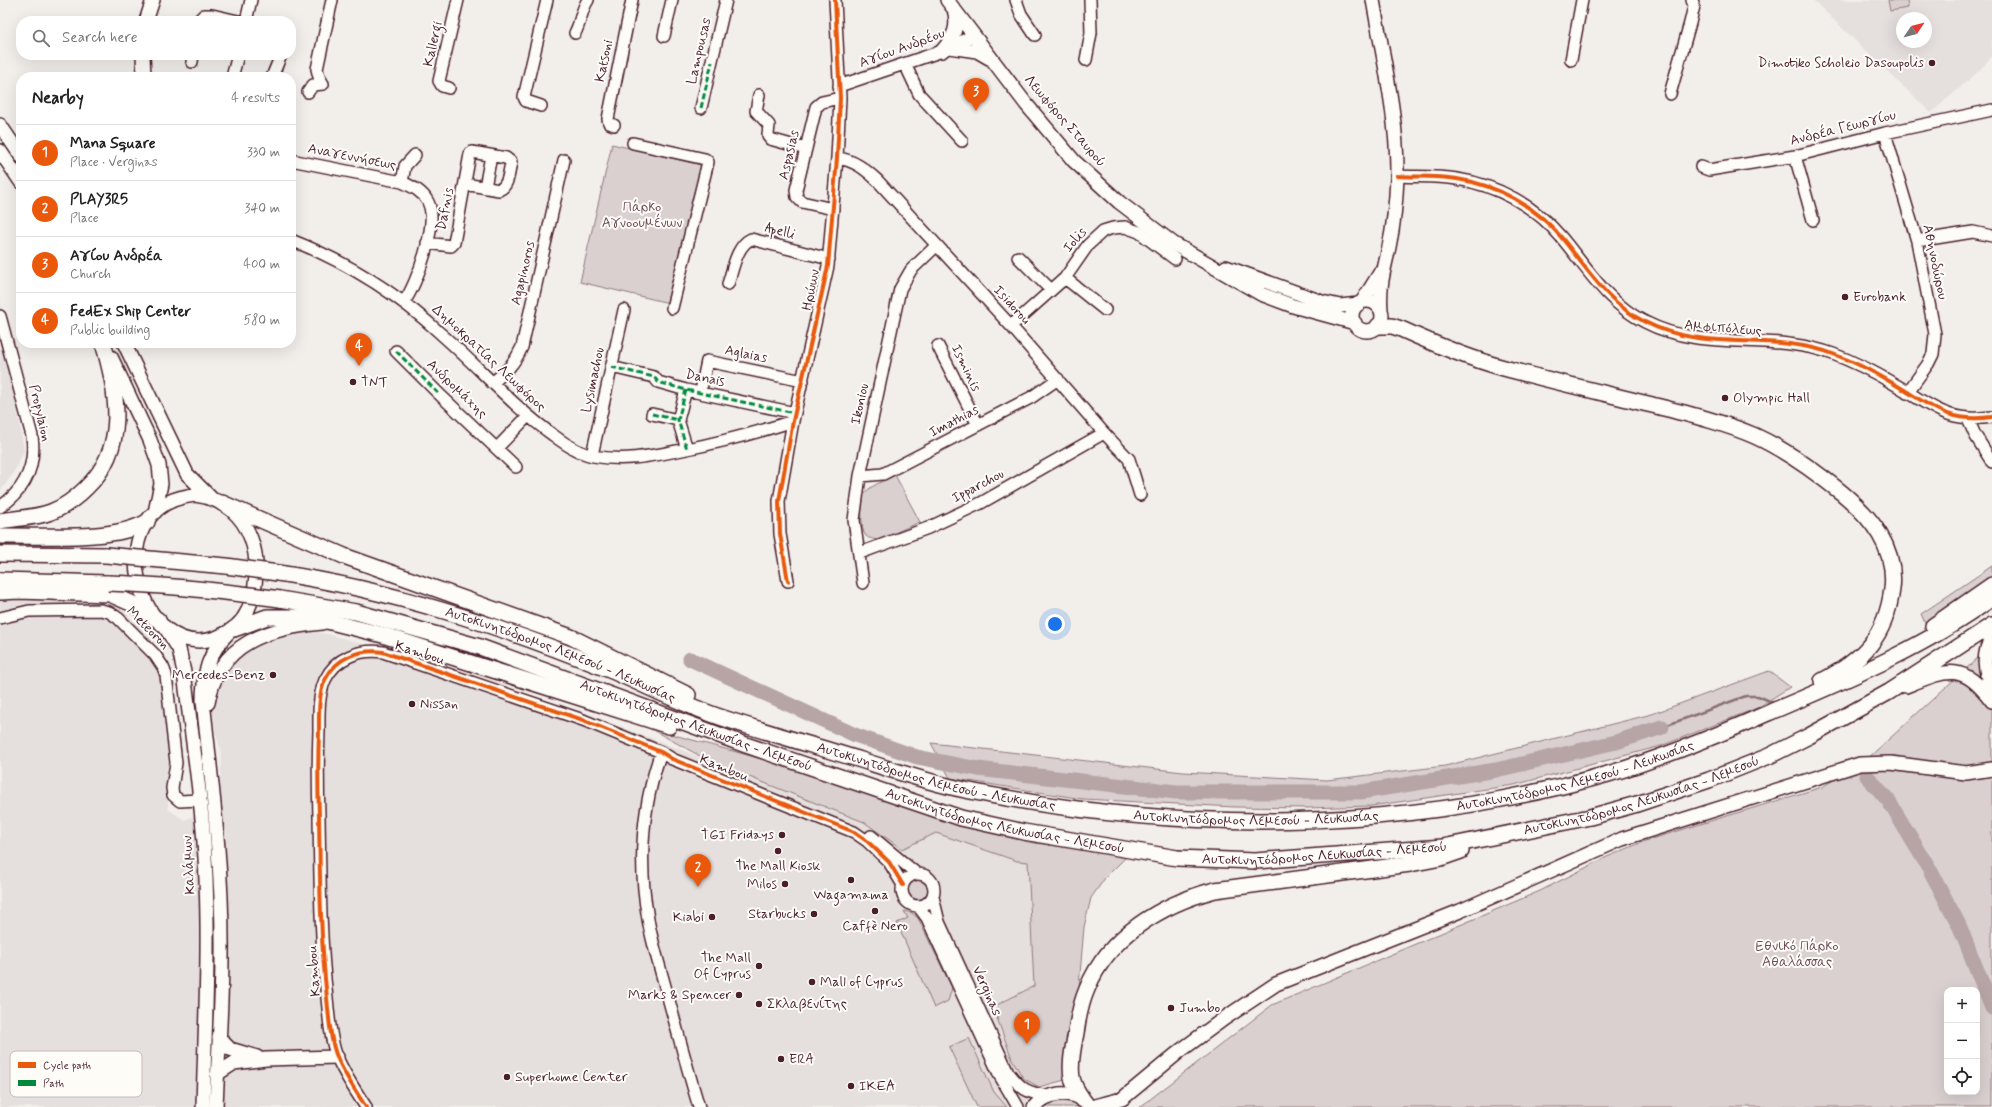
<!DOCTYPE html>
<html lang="en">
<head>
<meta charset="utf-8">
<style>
  body { margin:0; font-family:Mynerve,sans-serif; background:#f2f2f2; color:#222 }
  .controls { position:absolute; right:12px; bottom:12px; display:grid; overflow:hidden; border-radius:8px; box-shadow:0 4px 16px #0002 }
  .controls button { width:36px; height:36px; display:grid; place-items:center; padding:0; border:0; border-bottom:1px solid #e0e0e0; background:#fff; color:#222; font:20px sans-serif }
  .compass { position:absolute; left:1896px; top:12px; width:36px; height:36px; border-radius:50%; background:#fff; box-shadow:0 4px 16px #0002; rotate:55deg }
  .you { position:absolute; left:1055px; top:624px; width:14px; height:14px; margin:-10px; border:3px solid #fff; border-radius:50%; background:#1a73e8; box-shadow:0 0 0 6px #1a73e833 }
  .badge { display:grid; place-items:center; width:26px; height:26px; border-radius:50%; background:#ea580c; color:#fff; font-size:13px; font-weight:700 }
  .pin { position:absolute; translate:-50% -33px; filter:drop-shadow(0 1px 2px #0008) }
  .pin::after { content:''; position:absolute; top:21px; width:14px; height:12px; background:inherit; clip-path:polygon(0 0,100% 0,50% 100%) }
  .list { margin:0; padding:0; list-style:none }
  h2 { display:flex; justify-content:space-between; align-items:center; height:52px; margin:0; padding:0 16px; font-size:17px }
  h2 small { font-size:13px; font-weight:400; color:#767676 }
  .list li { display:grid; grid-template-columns:26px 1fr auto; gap:12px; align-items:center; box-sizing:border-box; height:56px; padding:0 16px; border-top:1px solid #e0e0e0 }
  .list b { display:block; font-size:15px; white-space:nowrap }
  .list p { margin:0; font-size:13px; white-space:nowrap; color:#767676 }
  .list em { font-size:13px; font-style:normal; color:#767676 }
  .icon { flex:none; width:22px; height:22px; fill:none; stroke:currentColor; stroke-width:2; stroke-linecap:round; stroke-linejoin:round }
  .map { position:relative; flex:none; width:1992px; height:1107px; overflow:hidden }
  .search { position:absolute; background:#fff; box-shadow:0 4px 16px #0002; left:16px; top:16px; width:280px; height:44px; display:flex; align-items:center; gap:10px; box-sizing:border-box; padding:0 14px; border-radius:16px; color:#767676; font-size:15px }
  .panel { position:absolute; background:#fff; box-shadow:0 4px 16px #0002; left:16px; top:72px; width:280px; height:276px; border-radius:16px }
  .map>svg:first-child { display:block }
</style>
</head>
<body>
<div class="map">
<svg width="1992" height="1107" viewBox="0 0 1992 1107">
  <rect width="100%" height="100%" fill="#f2efeb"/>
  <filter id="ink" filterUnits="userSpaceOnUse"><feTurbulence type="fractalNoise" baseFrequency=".025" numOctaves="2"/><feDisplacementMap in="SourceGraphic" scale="8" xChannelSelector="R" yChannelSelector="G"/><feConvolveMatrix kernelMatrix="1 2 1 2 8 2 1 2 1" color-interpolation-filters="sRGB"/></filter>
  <g filter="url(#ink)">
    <path fill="#e5dfdd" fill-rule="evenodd" d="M1813,0H1992V56L1979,71L1931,113ZM1902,18H1926V42H1902Z
      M0,297L24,451L13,474L0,491Z
      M40,598L117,606L141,627L167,659L168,809L184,820L219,807L222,754L209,710L228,658L276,628L327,634L486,679L656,740L864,822L902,849L935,833L1017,861L1028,862L1034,986L993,1007L1012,1059L1031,1083L1039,1087L1024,1107H0V600Z"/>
    <path fill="#d9d0cf" stroke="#92787d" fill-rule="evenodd" d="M1888,0H1907L1908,8L1890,11Z
      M612,144L701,165L669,303L580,282Z
      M895,475L920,522L878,540C874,539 869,539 866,536C860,530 862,506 862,497C867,486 885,481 895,475Z
      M1992,566V582L1926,625L1921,614Z
      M1992,645V1107H1140L1272,1005L1540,891L1607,857L1645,841L1822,787L1866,760ZM1947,990H1977V1092H1947Z
      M1769,671L1790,687L1757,708L1661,746L1514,785L1371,806L1307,808L1234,807L1083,799L950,778L931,743L1183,772L1327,780L1445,766L1652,714Z
      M649,728L787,766L912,810L960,825L1029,842L1127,856L1105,878L1091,898L1084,927L1078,998L1065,1080L1039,1087L1023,1078L1012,1059L993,1007L1034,986L1028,862L1017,861L936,833L902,849L864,822L711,762Z
      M907 891a11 11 0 1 1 22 0a11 11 0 1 1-22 0Z
      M904,911L912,913L918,918L952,988L948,1001L934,1008L897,923L908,918Z
      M969,1038L994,1092L1007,1107H977L949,1047Z
      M1058,1099L1070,1100L1083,1107H1043Z"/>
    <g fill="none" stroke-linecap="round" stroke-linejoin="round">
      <path stroke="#8b6f75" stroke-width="2.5" d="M1662,727L1746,696H1758L1772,702"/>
      <path stroke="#b7a5a6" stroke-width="15" d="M690,659L855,735L917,757L978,769L1176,792H1361L1496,770L1616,742L1662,727
        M1867,776L1888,800L1929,868L1959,925L1992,1008"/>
      <g stroke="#4a1f2b" stroke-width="14">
        <path id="minor" d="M1016,0L1021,14L1035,35
          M198,21L204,15H212L238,21
          M246,21L251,0
          M575,33C581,22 581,10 588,0
          M664,36L672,0
          M1086,60L1091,33L1090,0
          M1571,60L1582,0
          M192,62L193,55
          M905,64L919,94L962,141
          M232,77L238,55
          M272,77L281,55
          M323,84L319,77L317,69L332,0
          M839,86L942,51L974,35
          M449,88L442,86L439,81L458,0
          M308,92L313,85L323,84
          M1670,94L1690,23L1694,6L1692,0
          M759,95L756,111L769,125L768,135L770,139L806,149
          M541,106L526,101L524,97L547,0
          M701,108L726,0
          M614,125L609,123L608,119L632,0
          M1885,133L1917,241L1935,334L1933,354L1928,364L1907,393
          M633,143L705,159L708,162L672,308
          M1795,156L1813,220
          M837,158C854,160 865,169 877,180L1011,326L1104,433L1129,459L1140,495
          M296,161L402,182C413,187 422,191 428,202C439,223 417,284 404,302
          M1701,167L1709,170L1795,156L1885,133L1992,110
          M1397,176C1417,177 1437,176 1457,179C1497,185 1535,206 1561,237C1587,268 1607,303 1645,322C1704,353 1772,331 1833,354C1855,362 1876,373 1896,385C1932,406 1947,423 1992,417
          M402,182L405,166L415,155
          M485,187L491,156
          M833,209L802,202L797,197L796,190L816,107L822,102L840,98
          M291,240C347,262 397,293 441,334C480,368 511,405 553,435C565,444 578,453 593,456C625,462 651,456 682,450C721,442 756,433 793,421
          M1917,241L1973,232L1992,236
          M427,243L451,246L454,243L470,154L472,152L506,158L511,162C509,171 509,186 499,190L465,184
          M1018,257L1051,290
          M1065,278L1105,310
          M728,284C733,270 736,246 751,239L829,259
          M0,316L32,436C36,466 25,490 0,507
          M1011,326L1065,278L1088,245L1103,231L1113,228L1125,227L1139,232L1175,259
          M938,346L978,425
          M396,351L438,393L516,467
          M611,367L654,377L658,382L686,390L795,413
          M492,383C506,372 515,363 522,347L564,160
          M702,385L707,361L803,381
          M686,390L678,420L687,449
          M652,414L678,420
          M1968,419L1975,435L1992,462
          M497,448L527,417
          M592,455L624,310
          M860,476L883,474L1032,397L1058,379
          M860,553L928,528L981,503L1104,433
          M788,581L780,534L779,501L793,421L828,266L837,158L840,98L835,0
          M863,583L854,520L860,476L900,289L911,270L936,246
          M0,618L29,611L101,610L109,612L118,618L155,655L163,667L166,675L176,763L172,788L173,795L180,801L199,800
          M661,752C642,806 638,863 648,919C652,943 660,967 666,990C677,1029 687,1068 699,1107
          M871,836L917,874
          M902 890a16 16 0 1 1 32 0a16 16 0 1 1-32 0Z
          M933,897L939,922L1008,1072C1021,1089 1027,1093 1048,1096
          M918,906L927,918L1000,1076L1018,1107
          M366,1107C356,1092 344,1074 337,1057C330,1039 329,1017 327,998C320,937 320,876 319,816C318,787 318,759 319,731C319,714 318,696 325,680C336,657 360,649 383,652L583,720L661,752L672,759L854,832L867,841L889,862L903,885"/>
      </g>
      <g stroke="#4a1f2b" stroke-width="16">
        <path id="major" d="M947,0L1026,104L1074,161L1119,202L1174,244L1261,294L1293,306L1355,323
          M1373,0C1383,58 1398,118 1397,178C1396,201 1394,224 1389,247C1384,271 1379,284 1381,310
          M146,21L153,0
          M950,47L977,51L989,58
          M942,51C954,37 959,27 954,9
          M143,55L144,77
          M0,125L21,156
          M0,151L21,182
          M1226,267L1322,302L1340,306L1359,304
          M1352 316a15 15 0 1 1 30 0a15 15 0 1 1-30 0Z
          M1362,302L1380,273
          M124,343L187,474L212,499
          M111,357L150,440L159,465L161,484L155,512
          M195,495C254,502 268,565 247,612C241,625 230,632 218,637C140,668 92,505 195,495Z
          M165,627L179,649L184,672C192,741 204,810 206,880C209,956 205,1031 203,1107
          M1992,636C1982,655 1984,670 1992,690
          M1906,686C1948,669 1962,662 1992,701
          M208,703C218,642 269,628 322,623
          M219,1038L230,1049L257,1057
          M217,1074L234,1063L266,1059L337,1057
          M216,1107C218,1056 222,1006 222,955C223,870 212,785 203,701C203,673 209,652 229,632
          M1034,1107C1047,1092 1070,1089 1086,1102
          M1091,1107L1122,1099L1180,1051L1225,1018L1276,984L1460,911L1622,839L1860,764L1891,763L1966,773L1992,769"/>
      </g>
      <g stroke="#4a1f2b" stroke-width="18">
        <g id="highway">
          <path d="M1378,326H1392L1401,329C1434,344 1468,358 1504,368C1556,382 1608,394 1660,407C1692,415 1725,423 1755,436C1786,450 1816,472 1842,493C1871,517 1897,548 1892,589C1886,636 1863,660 1822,681"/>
          <path d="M222,503L344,556L571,637L688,695"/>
          <path d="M0,521C17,518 35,518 51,512C64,507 76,498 86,488C128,448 118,393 103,343"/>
          <path d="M0,536C41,535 112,542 147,522"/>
          <path d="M0,554L106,555"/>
          <path id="s1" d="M278,573C392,590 500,626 607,669C646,685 683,705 723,718C769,733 815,746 861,760C895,771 930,783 965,790C1176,834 1400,833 1608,774C1663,758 1716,736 1768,713C1846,680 1924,648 1992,598"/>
          <path d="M0,580L107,583"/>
          <path d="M0,592L19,591L110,594L133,604L158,620"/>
          <path id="s2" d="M280,599L356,612L480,647L746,745L961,818L1024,832L1177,858L1255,861L1443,847L1590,817L1637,804L1709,780L1769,756L1809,736L1889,692L1992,625"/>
          <path d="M1933,626L1992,585"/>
          <path d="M234,629L267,617H305L331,622L383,635L669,726"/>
          <path d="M1083,1100C1080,1095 1076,1090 1074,1084C1068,1071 1073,1047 1076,1033C1078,1018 1081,1003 1087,989C1108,936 1162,904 1215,890L1410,864L1441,858L1461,851"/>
        </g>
      </g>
      <use href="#minor" stroke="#fdfcf7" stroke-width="11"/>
      <use href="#major" stroke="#fdfcf7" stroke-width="13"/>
      <use href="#highway" stroke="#fdfcf7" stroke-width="15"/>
      <g stroke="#4a1f2b" stroke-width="18" stroke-linecap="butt">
        <path id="highway-bridge" d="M106,555L226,566L278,573
          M108,583C166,585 223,591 280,599"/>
      </g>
      <use href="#highway-bridge" stroke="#fdfcf7" stroke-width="15"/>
      <path stroke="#00873e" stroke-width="3" stroke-dasharray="6 3" stroke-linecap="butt" d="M701,108L712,62
        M396,351L438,393
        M611,367L654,377L658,382L686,390L795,413
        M686,390L678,420L687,449
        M652,414L678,420"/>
      <g stroke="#fdfcf7" stroke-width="6">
        <path id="cycleway" d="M1397,176C1417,177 1437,176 1457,179C1497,185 1535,206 1561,237C1587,268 1607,303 1645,322C1704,353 1772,331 1833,354C1855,362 1876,373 1896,385C1932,406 1947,423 1992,417
          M788,581L780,534L779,501L793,421L828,266L837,158L840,98L835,0
          M366,1107C356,1092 344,1074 337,1057C330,1039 329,1017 327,998C320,937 320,876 319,816C318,787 318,759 319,731C319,714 318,696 325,680C336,657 360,649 383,652L583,720L661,752L672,759L854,832L867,841L889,862L903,885"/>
      </g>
      <use href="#cycleway" stroke="#e8590c" stroke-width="4"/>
    </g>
  </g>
  <g fill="#4a1f2b" stroke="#fdfcf7" stroke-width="1.5">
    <circle cx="1932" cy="63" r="4"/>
    <circle cx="1845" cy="297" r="4"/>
    <circle cx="353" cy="382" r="4"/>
    <circle cx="1725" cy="398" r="4"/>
    <circle cx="273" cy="675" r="4"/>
    <circle cx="412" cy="704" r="4"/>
    <circle cx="782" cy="835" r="4"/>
    <circle cx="778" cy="851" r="4"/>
    <circle cx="851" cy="880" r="4"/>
    <circle cx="785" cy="884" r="4"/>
    <circle cx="875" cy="911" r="4"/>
    <circle cx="814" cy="914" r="4"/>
    <circle cx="712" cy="917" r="4"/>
    <circle cx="759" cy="966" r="4"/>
    <circle cx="812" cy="982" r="4"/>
    <circle cx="739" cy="995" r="4"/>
    <circle cx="759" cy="1004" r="4"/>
    <circle cx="1171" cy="1008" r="4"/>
    <circle cx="781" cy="1059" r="4"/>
    <circle cx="507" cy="1077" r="4"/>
    <circle cx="851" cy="1086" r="4"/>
  </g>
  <g text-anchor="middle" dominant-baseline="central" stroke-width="4" stroke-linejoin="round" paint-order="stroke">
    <g font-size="14" fill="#4a1f2b" stroke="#fdfcf7">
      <text transform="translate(433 44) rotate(-77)">Kallergi</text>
      <text transform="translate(902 48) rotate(-20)">Αγίου Ανδρέου</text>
      <text transform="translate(699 51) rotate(-77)">Lampousas</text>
      <text transform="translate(604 61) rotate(-78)">Katsoni</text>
      <text transform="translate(1065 121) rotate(49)">Λεωφόρος Σταυρού</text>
      <text transform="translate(1843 128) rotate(-14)">Ανδρέα Γεωργίου</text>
      <text transform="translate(789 155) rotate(-77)">Aspasias</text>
      <text transform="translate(352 157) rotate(11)">Αναγεννήσεως</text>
      <text transform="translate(445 209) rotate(-79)">Dafnis</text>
      <text transform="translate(780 231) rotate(15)">Apelli</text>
      <text transform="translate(1075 240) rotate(-50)">Iolis</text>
      <text transform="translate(1935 262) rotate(78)">Αθηνοδώρου</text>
      <text transform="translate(523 273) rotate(-77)">Agapinoros</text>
      <text transform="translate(811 290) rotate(-78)">Ηρώων</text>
      <text transform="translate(1012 305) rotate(47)">Isidorou</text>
      <text transform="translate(1723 328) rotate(5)">Αμφιπόλεως</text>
      <text transform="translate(746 354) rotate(11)">Aglaias</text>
      <text transform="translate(489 358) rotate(43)">Δημοκρατίας Λεωφόρος</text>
      <text transform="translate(966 368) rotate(64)">Isminis</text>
      <text transform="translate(705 378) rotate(12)">Danais</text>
      <text transform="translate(593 380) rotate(-78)">Lysimachou</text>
      <text transform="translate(457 389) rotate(44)">Ανδρομάχης</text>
      <text transform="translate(860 404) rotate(-78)">Ikoniou</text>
      <text transform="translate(40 413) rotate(77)">Propylaion</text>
      <text transform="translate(954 421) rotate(-28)">Imathias</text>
      <text transform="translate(978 486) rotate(-28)">Ipparchou</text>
      <text transform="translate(148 628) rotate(45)">Meteoron</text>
      <text transform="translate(420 653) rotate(18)">Kambou</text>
      <text stroke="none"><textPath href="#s1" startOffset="295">Αυτοκινητόδρομος Λεμεσού - Λευκωσίας</textPath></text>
      <text stroke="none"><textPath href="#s2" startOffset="436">Αυτοκινητόδρομος Λευκωσίας - Λεμεσού</textPath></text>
      <text transform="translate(724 768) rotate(22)">Kambou</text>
      <text stroke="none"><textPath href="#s1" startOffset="1339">Αυτοκινητόδρομος Λεμεσού - Λευκωσίας</textPath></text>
      <text stroke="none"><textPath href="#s1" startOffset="691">Αυτοκινητόδρομος Λεμεσού - Λευκωσίας</textPath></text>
      <text stroke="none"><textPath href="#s2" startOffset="1408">Αυτοκινητόδρομος Λευκωσίας - Λεμεσού</textPath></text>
      <text stroke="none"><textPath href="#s1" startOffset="1015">Αυτοκινητόδρομος Λεμεσού - Λευκωσίας</textPath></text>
      <text stroke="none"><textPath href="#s2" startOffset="760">Αυτοκινητόδρομος Λευκωσίας - Λεμεσού</textPath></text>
      <text stroke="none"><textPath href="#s2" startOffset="1084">Αυτοκινητόδρομος Λευκωσίας - Λεμεσού</textPath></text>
      <text transform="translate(189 865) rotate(-93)">Καλάμων</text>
      <text transform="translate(314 971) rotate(-94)">Kambou</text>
      <text transform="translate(987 991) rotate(66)">Verginas</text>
    </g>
    <g font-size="14" fill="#4a1f2b" stroke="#fdfcf7" text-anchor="start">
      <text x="1924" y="63" text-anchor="end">Dimotiko Scholeio Dasoupolis</text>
      <text x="1853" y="297">Eurobank</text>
      <text x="361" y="382">TNT</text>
      <text x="1733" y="398">Olympic Hall</text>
      <text x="265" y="675" text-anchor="end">Mercedes-Benz</text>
      <text x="420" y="704">Nissan</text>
      <text x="774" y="835" text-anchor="end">TGI Fridays</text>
      <text x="778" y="866" text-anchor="middle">The Mall Kiosk</text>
      <text x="777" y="884" text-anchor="end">Milos</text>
      <text x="851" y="895" text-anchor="middle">Wagamama</text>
      <text x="806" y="914" text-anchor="end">Starbucks</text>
      <text x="704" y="917" text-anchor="end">Kiabi</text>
      <text x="875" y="926" text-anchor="middle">Caffè Nero</text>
      <text x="751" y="958" text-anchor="end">The Mall<tspan x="751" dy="16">Of Cyprus</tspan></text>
      <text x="820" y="982">Mall of Cyprus</text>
      <text x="731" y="995" text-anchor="end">Marks &amp; Spencer</text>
      <text x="767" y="1004">Σκλαβενίτης</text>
      <text x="1179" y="1008">Jumbo</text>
      <text x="789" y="1059">ERA</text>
      <text x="515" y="1077">Superhome Center</text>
      <text x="859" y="1086">IKEA</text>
    </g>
    <g font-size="14" fill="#6e4b54" stroke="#fdfcf7">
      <text x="642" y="207">Πάρκο<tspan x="642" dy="16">Αγνοουμένων</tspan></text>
      <text x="1797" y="946">Εθνικό Πάρκο<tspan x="1797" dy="16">Αθαλάσσας</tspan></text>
    </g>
  </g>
  <rect x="10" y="1051" width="132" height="46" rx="6" fill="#fdfcf7" stroke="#c7baba" stroke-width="1"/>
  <rect x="18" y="1062" width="18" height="6" fill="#e8590c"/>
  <rect x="18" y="1080" width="18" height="6" fill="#00873e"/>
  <g font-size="11" fill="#4a1f2b">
    <text x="43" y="1069">Cycle path</text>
    <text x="43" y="1087">Path</text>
  </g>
</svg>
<div class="controls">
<button>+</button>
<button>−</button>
<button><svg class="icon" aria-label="locate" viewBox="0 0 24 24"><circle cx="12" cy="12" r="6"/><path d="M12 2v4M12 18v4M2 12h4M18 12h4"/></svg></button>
</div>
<svg class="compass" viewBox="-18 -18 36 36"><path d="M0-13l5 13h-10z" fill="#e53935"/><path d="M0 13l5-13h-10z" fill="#767676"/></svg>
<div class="you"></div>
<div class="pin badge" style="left:1027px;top:1044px">1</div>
<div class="pin badge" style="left:698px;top:887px">2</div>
<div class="pin badge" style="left:976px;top:111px">3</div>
<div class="pin badge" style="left:359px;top:366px">4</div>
<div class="search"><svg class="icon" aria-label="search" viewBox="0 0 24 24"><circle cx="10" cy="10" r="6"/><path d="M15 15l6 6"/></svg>Search here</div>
<section class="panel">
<h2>Nearby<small>4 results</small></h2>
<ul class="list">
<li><span class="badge">1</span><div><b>Mana Square</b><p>Place · Verginas</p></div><em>330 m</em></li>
<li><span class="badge">2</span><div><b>PLAY3R5</b><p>Place</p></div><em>340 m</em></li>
<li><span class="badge">3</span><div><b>Αγίου Ανδρέα</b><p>Church</p></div><em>400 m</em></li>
<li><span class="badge">4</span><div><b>FedEx Ship Center</b><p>Public building</p></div><em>580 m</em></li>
</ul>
</section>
</div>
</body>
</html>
